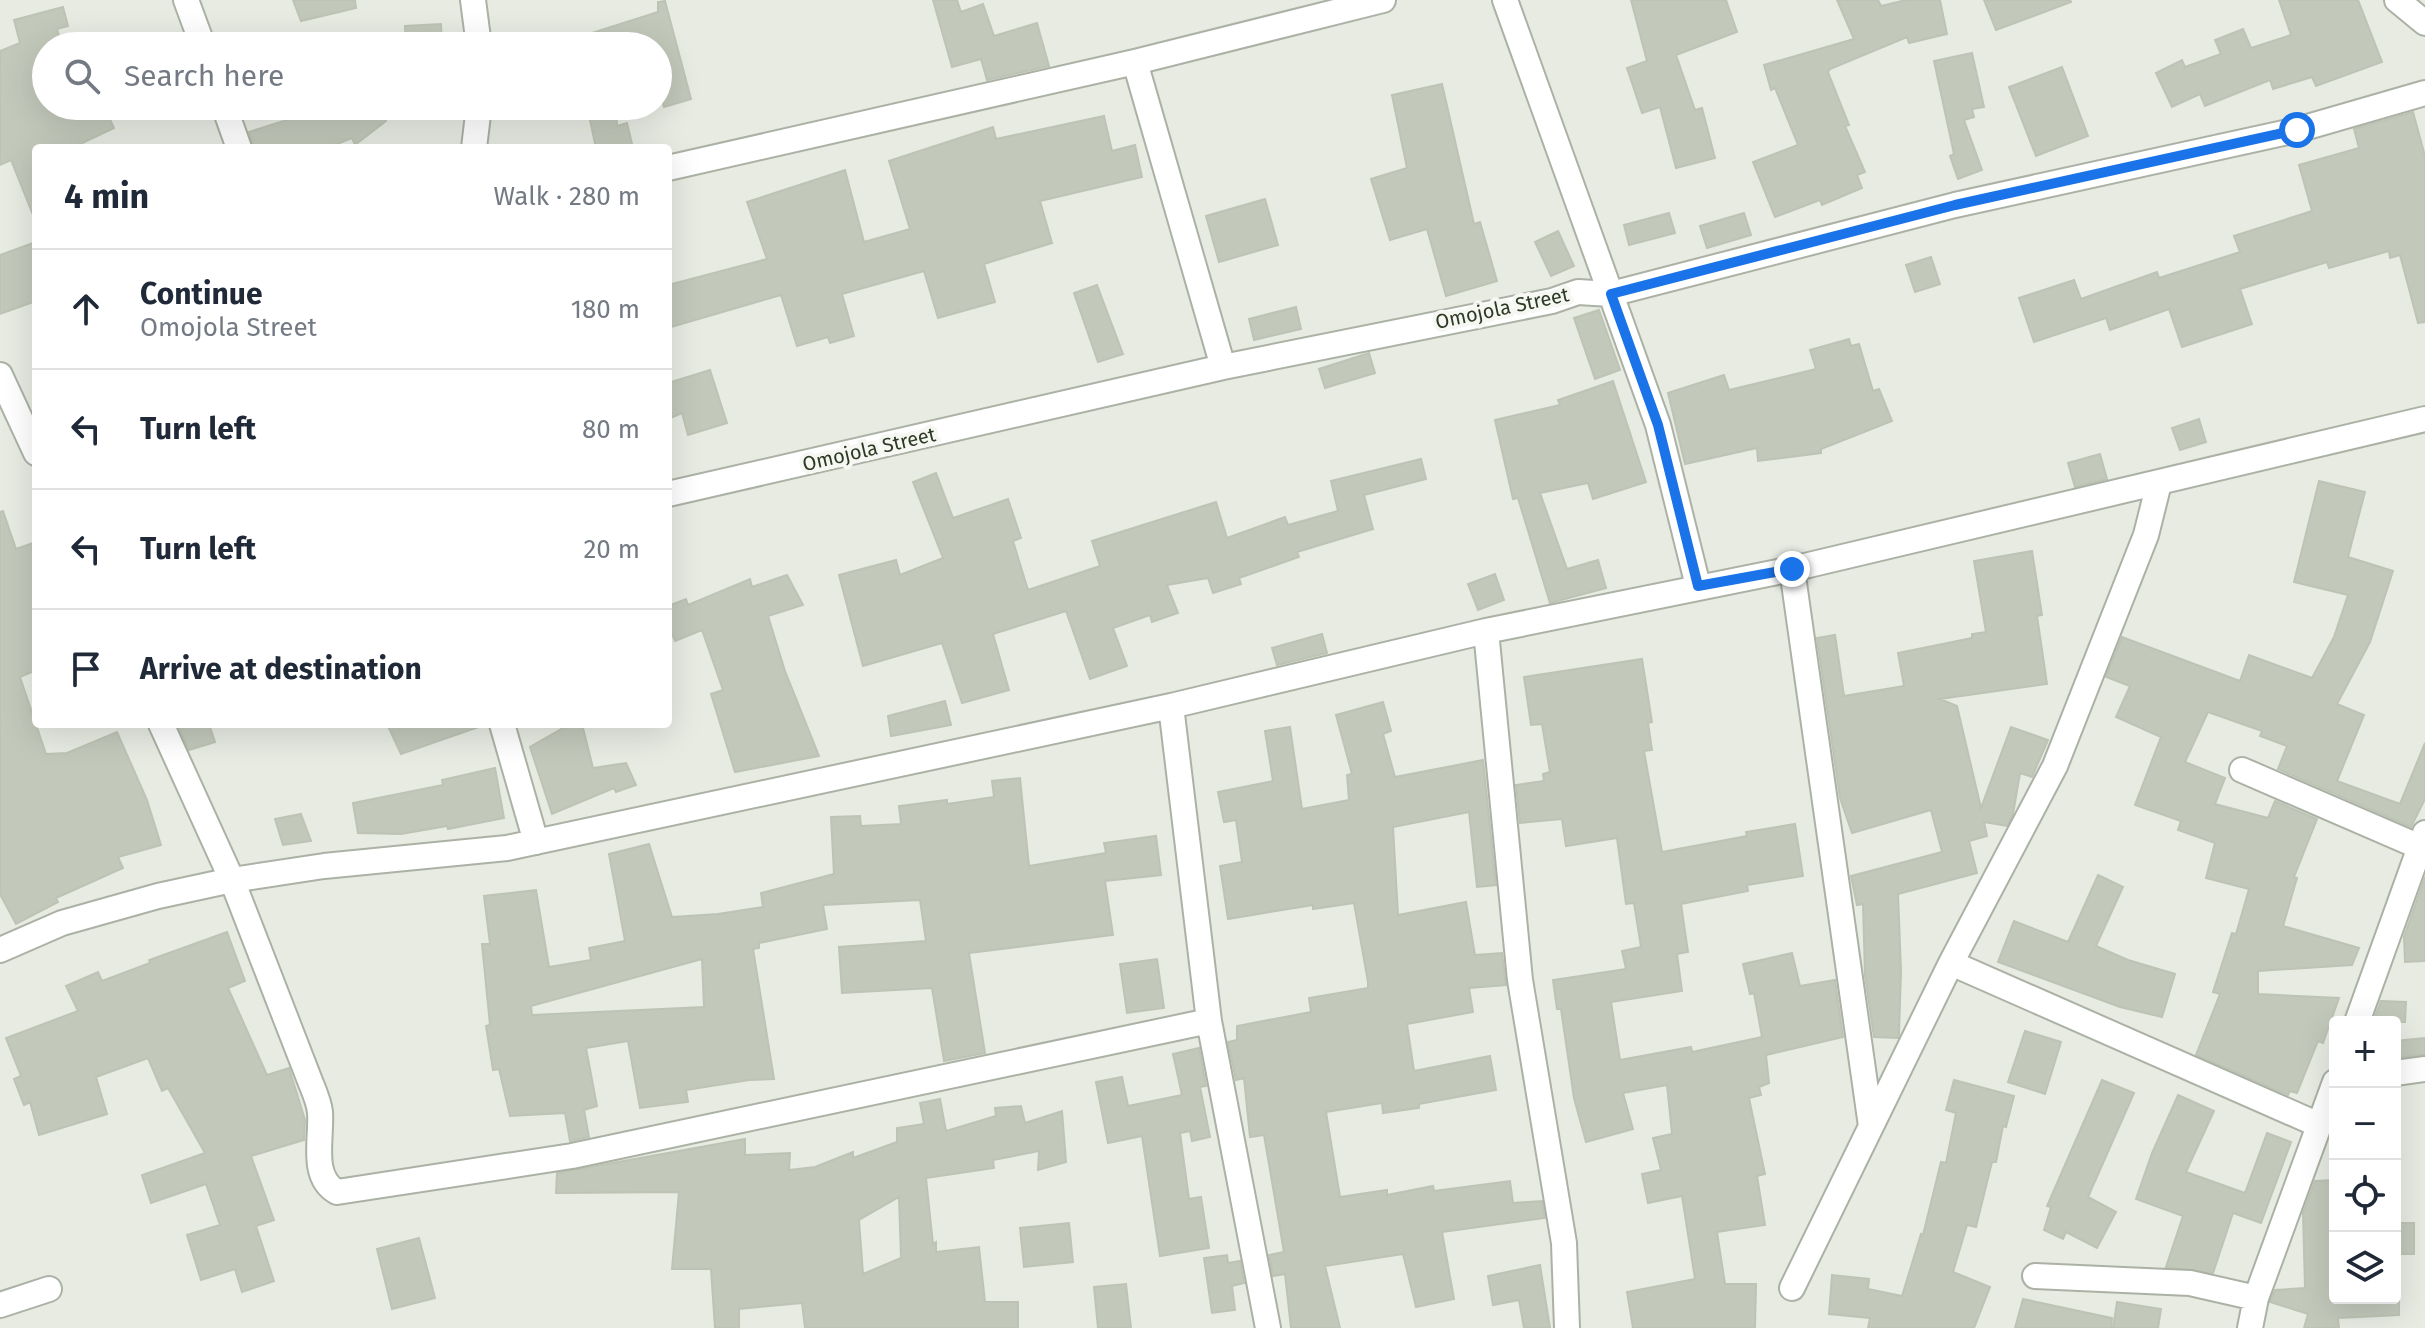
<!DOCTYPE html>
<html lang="en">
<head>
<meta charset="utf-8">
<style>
  body { margin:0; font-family:"Fira Sans",sans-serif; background:#f2f2f3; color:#1f2937 }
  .controls { position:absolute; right:24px; bottom:24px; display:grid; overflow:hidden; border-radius:8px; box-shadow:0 8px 32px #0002 }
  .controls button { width:72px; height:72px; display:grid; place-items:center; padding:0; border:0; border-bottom:2px solid #e0e1e3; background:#fff; color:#1f2937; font:40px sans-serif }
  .stop { position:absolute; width:24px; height:24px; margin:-18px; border:6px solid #1a73e8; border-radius:50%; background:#fff }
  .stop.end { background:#1a73e8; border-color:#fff; box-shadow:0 2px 8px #0008 }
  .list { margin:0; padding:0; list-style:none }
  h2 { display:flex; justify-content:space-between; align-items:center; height:104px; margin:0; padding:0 32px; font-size:34px }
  h2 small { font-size:26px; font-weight:400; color:#747a83 }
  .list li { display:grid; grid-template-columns:52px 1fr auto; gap:24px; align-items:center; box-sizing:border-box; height:120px; padding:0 32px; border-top:2px solid #e0e1e3 }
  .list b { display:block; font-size:30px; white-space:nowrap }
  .list p { margin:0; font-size:26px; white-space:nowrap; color:#747a83 }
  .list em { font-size:26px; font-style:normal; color:#747a83 }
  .icon { flex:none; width:44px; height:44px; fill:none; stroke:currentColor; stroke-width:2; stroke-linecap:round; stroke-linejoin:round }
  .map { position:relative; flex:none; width:2425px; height:1328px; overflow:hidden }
  .search { position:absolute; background:#fff; box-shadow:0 8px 32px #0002; left:32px; top:32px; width:640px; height:88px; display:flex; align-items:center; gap:20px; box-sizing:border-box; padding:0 28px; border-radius:44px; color:#747a83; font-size:30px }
  .panel { position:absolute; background:#fff; box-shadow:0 8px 32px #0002; left:32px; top:144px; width:640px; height:584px; border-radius:8px }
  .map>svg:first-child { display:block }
</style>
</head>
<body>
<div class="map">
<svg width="2425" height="1328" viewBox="0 0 2425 1328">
  <rect width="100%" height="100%" fill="#e7ebe2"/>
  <path fill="#c2c8ba" stroke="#bdc4b5" stroke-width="2" fill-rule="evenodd" d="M293,0H355L356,8L301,21Z
    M933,0H957L961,12L983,4L994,36L1037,23L1049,66L987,80L981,59L952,67Z
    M1631,0H1726L1737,32L1676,55L1695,110L1702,108L1715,158L1676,168L1660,107L1642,113L1627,68L1647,61Z
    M1837,0H1878L1881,6L1906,0H1940L1947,34L1909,43L1907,37L1830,69L1828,72L1849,125L1845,126L1865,172L1857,175L1862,188L1822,205L1820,200L1775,217L1753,162L1798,145L1775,88L1771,90L1764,65L1854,39Z
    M1984,0H2070L2071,2L1996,30Z
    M2279,0H2358L2382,62L2316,86L2312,77L2273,89L2270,80L2205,106L2200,94L2172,107L2156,73L2182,60L2185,67L2221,54L2215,40L2243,29L2251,48L2291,35Z
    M665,1L691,99L664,107L658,84V46H565L564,42L658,12V2Z
    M63,7L68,26L57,29L62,46H46V106H104L114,128L72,148H36L35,220L11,160L0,165V51L20,43L14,20Z
    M441,24L442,46H406L405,26Z
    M1972,53L1984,107L1972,109L1974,117L1964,120L1982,170L1958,179L1950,156L1954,154L1934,61Z
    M2062,67L2088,136L2036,156L2009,87Z
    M1442,84L1474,224L1480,222L1497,281L1446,296L1427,229L1390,240L1371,179L1407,168L1392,95Z
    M331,106H379L386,121L355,145L352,138L327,148H254L249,132Z
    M587,106H616L617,126L627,123L633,148H596Z
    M2413,112L2425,156V322L2418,323L2400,255L2390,258L2389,251L2329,268L2327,262L2240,289L2252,324L2182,347L2169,309L2110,330L2106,318L2034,342L2019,298L2074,280L2081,299L2157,272L2159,278L2240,252L2234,236L2312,211L2299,165L2359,148L2354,129Z
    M1104,116L1112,151L1135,145L1142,177L1040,201L1052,243L984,264L995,302L938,318L924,271L842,294L854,336L830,343L828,337L797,346L781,295L668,328V285L767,259L747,202L845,170L864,242L910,229L889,161L993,127L996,139Z
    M1265,199L1278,245L1219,262L1206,216Z
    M1669,213L1675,233L1629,245L1624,225Z
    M1744,213L1751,235L1707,248L1700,226Z
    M1558,231L1574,266L1551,276L1535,242Z
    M36,242V301L0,314V255Z
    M1931,257L1940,284L1915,292L1906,265Z
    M1097,285L1123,354L1098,362L1074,293Z
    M1296,307L1301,329L1254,340L1249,319Z
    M1599,310L1620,370L1595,379L1574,318Z
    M1849,339L1851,346L1859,344L1873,391L1879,389L1892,421L1821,449V453L1758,461L1757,448L1685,464L1668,393L1724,375L1729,390L1816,369L1810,350Z
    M1369,353L1375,373L1325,388L1319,369Z
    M710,370L727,423L688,435L682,413L668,419V383Z
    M1613,381L1646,482L1593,499L1588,483L1540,493L1567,569L1598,560L1606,588L1550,603L1518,498L1513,499L1495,420L1560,405L1558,400Z
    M2199,419L2206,442L2180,450L2172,428Z
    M2100,454L2107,479L2075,487L2068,463Z
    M1421,459L1426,479L1364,495L1373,529L1297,552L1299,557L1239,578L1241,584L1213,593L1208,578L1167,585L1178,613L1152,622L1150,615L1113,628L1127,666L1090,679L1066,611L993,634L1009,690L962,703L942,643L863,666L839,575L896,560L900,575L943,558L913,482L936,473L953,518L1008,499L1021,538L1013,541L1028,590L1100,566L1092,541L1216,502L1227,538L1285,517L1288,525L1338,511L1331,481Z
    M2319,481L2365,492L2348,557L2393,571L2370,642L2337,704L2364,715L2337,781L2400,804L2425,743V799L2411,827L2278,769L2287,746L2260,736L2262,731L2208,712L2185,762L2225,778L2215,804L2268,818L2275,801L2317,819L2294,877L2297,878L2283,926L2359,948L2352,965L2258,971V994L2339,998L2323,1043L2318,1041L2297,1093L2290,1091L2288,1095L2196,1055L2220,994L2213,992L2232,933L2236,934L2249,889L2206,878L2215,843L2178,830L2181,821L2135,805L2161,737L2116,717L2130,686L2106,677L2122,637L2240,681L2249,655L2312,678L2334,637L2348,595L2294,582Z
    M3,511L16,549L36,542V670L20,677L46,754L67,753L117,732L147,800L161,845L118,857L123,868L56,898L58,902L16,924L0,894V512Z
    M2032,551L2042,615L2037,616L2047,684L1940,699L1957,706L1981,808L2011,727L2048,740L2032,777L2020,773L2013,814L2007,826L1984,822L1987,836L1969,841L1977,873L1898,894L1901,971L1899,1034L1898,1038L1874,1037L1865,976L1863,904L1857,905L1851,876L1942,852L1931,810L1852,833L1840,798L1817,638L1835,635L1844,696L1904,686L1898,653L1972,638V634L1986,632L1974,561Z
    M1495,574L1504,600L1478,610L1468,584Z
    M787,575L803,605L768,616L785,671L819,756L735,772L711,694L723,690L702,630L675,641L668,625V606L686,599L688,605L750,579L752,587Z
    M1322,634L1327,653L1277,665L1272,648Z
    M1642,659L1652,722L1648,723L1652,750L1644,751L1662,852L1747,836L1746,832L1795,824L1803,876L1747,885L1748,891L1681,904L1688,952L1677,954L1682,991L1611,1002L1620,1060L1691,1047L1692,1052L1762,1037L1754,993L1750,994L1743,964L1792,953L1800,986L1835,980L1843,1037L1766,1055L1769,1083L1759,1087L1761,1095L1749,1098L1765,1174L1757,1176L1765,1225L1717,1232L1725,1284H1756L1755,1328H1633L1627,1292L1695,1279L1682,1196L1648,1203L1642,1174L1661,1170L1653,1138L1672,1134L1667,1085L1623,1093L1633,1129L1586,1142L1574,1098L1561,1009H1557L1553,980L1626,969L1622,951L1641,947L1634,903L1626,904L1617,838L1566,846L1562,819L1520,823L1516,785L1544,781L1543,774L1550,772L1542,724L1531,725L1524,677Z
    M945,701L951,725L891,736L888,716Z
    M1383,702L1391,731L1383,734L1395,777L1483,760L1496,885L1477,887L1469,812L1393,827L1398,915L1466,902L1475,955L1502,953L1506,985L1469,988L1473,1012L1407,1024L1414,1071L1490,1056L1496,1090L1419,1104V1108L1383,1113L1382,1103L1326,1112L1340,1197L1387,1190V1195L1433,1186L1434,1191L1510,1181L1513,1203L1542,1201L1545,1218L1442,1232L1454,1299L1416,1307L1403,1254L1325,1266L1340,1328H1291L1285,1274L1273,1276L1269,1255L1284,1252L1264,1135L1250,1137L1244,1078L1236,1080L1228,1042L1237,1040V1026L1311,1012L1309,998L1368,988V982L1354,903L1313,909V905L1228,919L1220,866L1242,862L1236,820L1224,822L1218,792L1273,781L1265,731L1290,727L1302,809L1349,800L1347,775L1352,774L1336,715Z
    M177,724H209L215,742L189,750Z
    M387,724H478L479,727L401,754Z
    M570,724H582L593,768L626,763L636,785L616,792L614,788L552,814L530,747Z
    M495,768L504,818L448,829L447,826L401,834L358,833L353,803L443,785L442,780Z
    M1020,778L1029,866L1106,853L1104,843L1156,836L1161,875L1105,881L1113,935L969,953L985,1053L944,1061L932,988L842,993L839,947L926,941L920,900L823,905L827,929L759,943V948L753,949L774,1079L749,1080L686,1090L688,1102L640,1108L628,1041L586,1048L597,1106L584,1110L589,1137L570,1141L565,1113L510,1116L499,1069L493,1070L486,1026L490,1025L482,944H490L484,896L536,890L549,967L591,960L589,948L625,941L609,854L649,844L672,917L718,914L763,907L761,893L834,874L831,817L860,816L861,826L901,824L899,806L947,800V804L994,797L992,781ZM702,959L704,1007L532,1015L531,1006Z
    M301,814L311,841L283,845L275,819Z
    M2098,875L2123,887L2096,946L2128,960L2175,974L2162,1017L2120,1007L1998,962L2014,921L2068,942Z
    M2425,877V961L2405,962L2404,937Z
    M227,932L245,981L228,988L267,1075L289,1068L305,1120L304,1140L251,1156L274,1220L256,1226L274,1281L242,1292L235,1269L201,1280L187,1235L220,1225L206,1184L151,1203L142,1175L205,1153L168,1088L162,1091L148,1058L96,1077L107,1114L39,1135L30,1102L24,1105L14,1079L21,1076L6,1038L78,1011L66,986L98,972L102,981L150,963L149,960Z
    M1157,959L1164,1008L1127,1013L1120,964Z
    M2381,1001L2406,1002L2405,1022H2373Z
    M2025,1031L2061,1042L2045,1094L2008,1082Z
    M2425,1038V1054L2395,1058V1041Z
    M1199,1048L1206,1086L1200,1087L1210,1137L1192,1141L1190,1131L1180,1133L1189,1199L1201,1197L1209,1248L1160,1256L1142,1136L1108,1143L1096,1082L1122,1077L1128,1106L1182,1095L1173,1054Z
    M1954,1080L2014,1096L2006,1127L2003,1126L1996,1162H1992L1976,1227L1967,1225L1953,1272L1990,1287L1974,1328H1868L1870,1318L1829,1314L1832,1275L1869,1279L1868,1289L1902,1296L1921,1234L1923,1235L1941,1162L1946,1163L1956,1113L1946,1110Z
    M2102,1080L2134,1093L2088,1197L2116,1212L2097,1248L2066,1232L2063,1239L2044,1230L2051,1207L2047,1206Z
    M2178,1095L2214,1111L2186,1172L2245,1193L2267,1133L2291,1142L2261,1223L2233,1213L2213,1273L2166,1267L2183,1216L2136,1199L2152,1153Z
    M940,1099L946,1131L996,1116L995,1108L1021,1106L1025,1123L1062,1111L1066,1162L1038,1170L1039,1151L993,1160L994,1168L926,1178L933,1244L936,1242V1252L979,1247L985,1302H1018V1328H805L802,1303L739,1309V1328H715L711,1269H672L679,1192L556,1193L557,1173L745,1139V1155L790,1153L789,1170L815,1167L853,1152V1158L897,1142V1128L924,1124L920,1103ZM899,1197L901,1258L863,1274L859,1220Z
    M2335,1180V1298H2399V1315L2338,1318L2339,1328H2304L2308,1314L2270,1302L2275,1290L2305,1288L2303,1213L2315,1181Z
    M1069,1223L1073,1262L1024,1267L1020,1228Z
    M2395,1223H2414V1254H2395Z
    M419,1238L435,1298L392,1309L377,1249Z
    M1227,1255L1228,1263L1240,1261L1244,1283L1232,1286L1235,1310L1212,1313L1204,1258Z
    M1540,1265L1550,1328H1524L1519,1300L1493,1305L1488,1276Z
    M1126,1284L1131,1328H1098L1094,1287Z
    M2023,1299L2112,1318L2111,1328H2015Z
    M2117,1302L2161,1309L2158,1328H2113Z"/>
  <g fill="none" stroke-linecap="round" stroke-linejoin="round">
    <g stroke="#abb2a5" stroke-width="28">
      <path id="street" d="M186,0L203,46
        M473,0L479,46
        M1505,0L1658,425L1698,586
        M2397,0L2425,23
        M1135,62L1223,367
        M224,106L239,148
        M474,148L479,106
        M668,168L1135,62L1383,0
        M0,375L36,453
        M668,494L1223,367L1552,301L1578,292L1611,294L1955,205L2297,130L2425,93
        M1792,569L1871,1126
        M1486,631L1520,980L1564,1243L1567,1328
        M1171,706L1209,1021L1268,1328
        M161,724L232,880L310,1081C314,1091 319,1102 320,1112C322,1138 310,1177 337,1192L572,1156L1209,1021
        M502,724L536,842
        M2242,770L2420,847
        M0,950L62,923L158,896L232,880L324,866L507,848L1171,706L1486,631L1792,569L2425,419
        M1951,963L2319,1125
        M2357,1022L2425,833
        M2395,1073L2425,1069
        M2035,1276L2190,1283L2256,1298
        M1792,1288L1951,963L2055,766L2146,535L2159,483
        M0,1305L49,1289
        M2250,1328L2256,1298L2335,1082"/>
    </g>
    <use href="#street" stroke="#fff" stroke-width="24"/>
  </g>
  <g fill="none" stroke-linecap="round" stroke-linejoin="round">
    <path stroke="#1a73e8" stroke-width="10" d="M1792,569L1698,586L1658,425L1611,294L1955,205L2297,130"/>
  </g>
  <g text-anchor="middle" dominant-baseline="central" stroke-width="8" stroke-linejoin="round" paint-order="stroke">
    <g font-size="20" fill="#2d3a23" stroke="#f6f7f2">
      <text transform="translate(1502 308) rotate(-12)">Omojola Street</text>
      <text transform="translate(869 449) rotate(-13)">Omojola Street</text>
    </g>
  </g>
</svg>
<div class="controls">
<button>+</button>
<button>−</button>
<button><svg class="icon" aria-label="locate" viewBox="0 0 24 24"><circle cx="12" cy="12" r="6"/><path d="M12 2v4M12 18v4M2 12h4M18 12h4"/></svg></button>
<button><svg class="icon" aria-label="layers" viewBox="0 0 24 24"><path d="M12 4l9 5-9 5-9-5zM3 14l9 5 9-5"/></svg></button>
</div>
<div class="stop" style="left:2297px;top:130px"></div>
<div class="stop end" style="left:1792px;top:569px"></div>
<div class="search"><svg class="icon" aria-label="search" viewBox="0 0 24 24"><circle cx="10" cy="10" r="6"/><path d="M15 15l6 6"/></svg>Search here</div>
<section class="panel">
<h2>4 min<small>Walk · 280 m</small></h2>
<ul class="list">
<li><svg class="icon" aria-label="ahead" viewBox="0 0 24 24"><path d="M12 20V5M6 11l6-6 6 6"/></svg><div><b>Continue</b><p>Omojola Street</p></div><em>180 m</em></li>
<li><svg class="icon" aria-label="left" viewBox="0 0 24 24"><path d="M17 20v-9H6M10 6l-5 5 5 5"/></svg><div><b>Turn left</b></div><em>80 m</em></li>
<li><svg class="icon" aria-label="left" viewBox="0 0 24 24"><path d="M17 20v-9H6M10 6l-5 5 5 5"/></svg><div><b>Turn left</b></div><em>20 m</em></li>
<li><svg class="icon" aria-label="arrive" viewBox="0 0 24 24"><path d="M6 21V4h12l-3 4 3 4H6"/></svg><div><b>Arrive at destination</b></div></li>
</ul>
</section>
</div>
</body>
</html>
